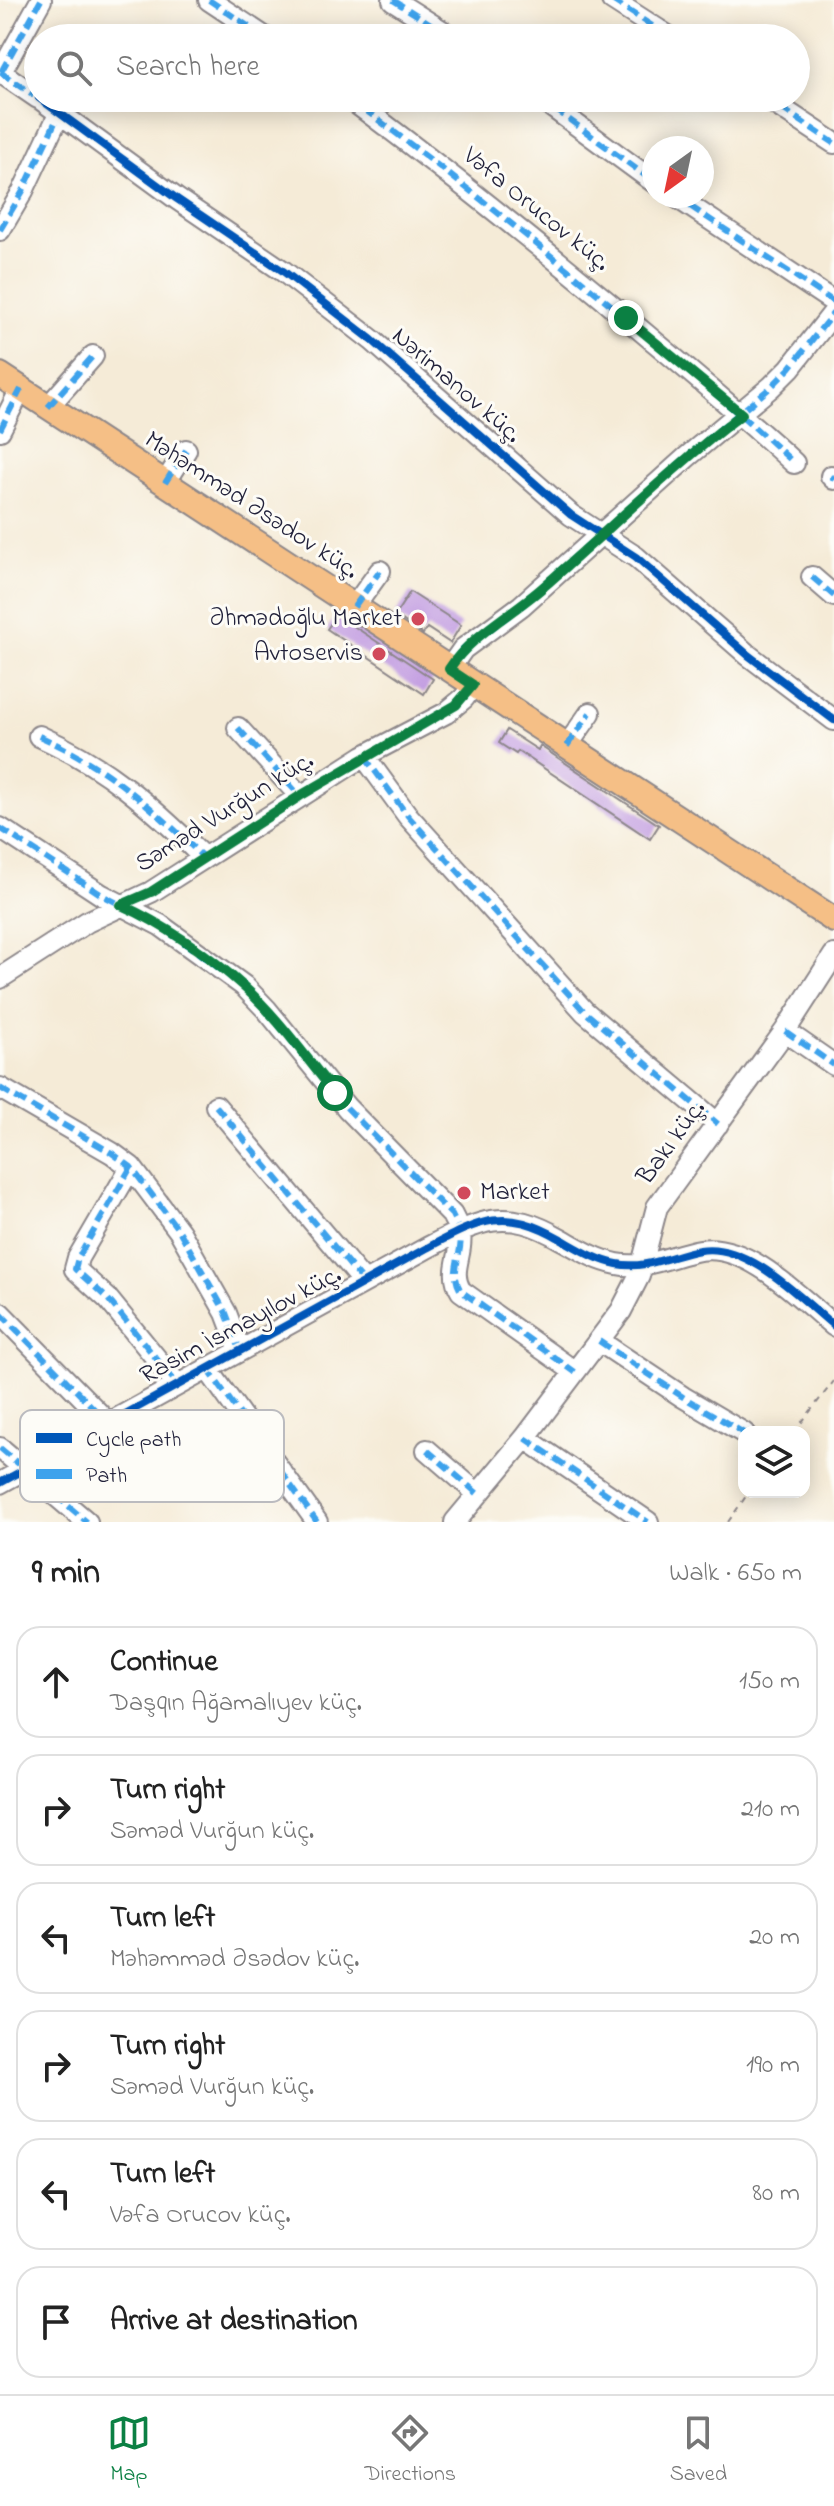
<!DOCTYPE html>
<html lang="en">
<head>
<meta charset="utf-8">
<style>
  body { margin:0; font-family:"Indie Flower",sans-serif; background:#f6f6f6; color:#222 }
  .controls { position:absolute; right:24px; bottom:24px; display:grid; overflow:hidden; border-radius:16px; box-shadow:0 4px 20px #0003 }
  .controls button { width:72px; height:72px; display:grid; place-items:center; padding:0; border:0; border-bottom:2px solid #e0e0e0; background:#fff; color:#222; font:40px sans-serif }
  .compass { position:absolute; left:642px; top:136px; width:72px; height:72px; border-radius:50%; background:#fff; box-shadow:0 4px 20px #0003; rotate:213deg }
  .stop { position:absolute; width:24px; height:24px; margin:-18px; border:6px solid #0b8043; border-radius:50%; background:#fff }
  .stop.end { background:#0b8043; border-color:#fff; box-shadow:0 2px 8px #0008 }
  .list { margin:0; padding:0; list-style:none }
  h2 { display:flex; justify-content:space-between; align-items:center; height:104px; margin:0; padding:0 32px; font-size:34px }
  h2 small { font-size:26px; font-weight:400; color:#767676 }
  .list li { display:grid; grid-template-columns:52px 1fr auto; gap:24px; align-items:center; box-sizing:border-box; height:112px; margin:0 16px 16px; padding:0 16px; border:2px solid #e0e0e0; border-radius:24px }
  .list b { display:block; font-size:30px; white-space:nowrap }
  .list p { margin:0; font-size:26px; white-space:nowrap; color:#767676 }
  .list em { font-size:26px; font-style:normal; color:#767676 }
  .icon { flex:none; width:44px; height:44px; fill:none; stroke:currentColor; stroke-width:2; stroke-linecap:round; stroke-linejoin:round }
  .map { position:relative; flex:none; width:834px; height:1522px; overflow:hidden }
  .search { position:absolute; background:#fff; box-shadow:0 4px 20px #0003; left:24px; right:24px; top:24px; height:88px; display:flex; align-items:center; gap:20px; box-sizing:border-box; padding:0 28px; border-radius:44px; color:#767676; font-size:30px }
  .sheet { height:872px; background:#fff }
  nav { display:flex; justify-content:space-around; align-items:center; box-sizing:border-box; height:112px; border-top:2px solid #e0e0e0; background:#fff; font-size:22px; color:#767676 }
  nav a { display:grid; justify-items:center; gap:4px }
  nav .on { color:#0b8043 }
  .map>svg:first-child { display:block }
</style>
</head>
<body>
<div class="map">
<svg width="834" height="1522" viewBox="0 0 834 1522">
  <rect width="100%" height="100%" fill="#fdfcf7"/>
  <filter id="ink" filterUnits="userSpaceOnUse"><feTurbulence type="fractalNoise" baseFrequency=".0125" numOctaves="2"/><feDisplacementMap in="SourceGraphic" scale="16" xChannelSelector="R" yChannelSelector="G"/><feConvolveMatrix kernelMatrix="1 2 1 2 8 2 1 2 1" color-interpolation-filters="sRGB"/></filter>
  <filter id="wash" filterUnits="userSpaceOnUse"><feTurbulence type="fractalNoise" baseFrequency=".006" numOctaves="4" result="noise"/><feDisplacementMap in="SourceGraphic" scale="32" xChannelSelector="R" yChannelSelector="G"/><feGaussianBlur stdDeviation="1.8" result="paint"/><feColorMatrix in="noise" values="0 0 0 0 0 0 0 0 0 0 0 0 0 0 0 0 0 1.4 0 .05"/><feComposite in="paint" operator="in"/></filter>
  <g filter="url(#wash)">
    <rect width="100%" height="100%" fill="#f5ebd7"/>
    <g id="blocks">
      <path fill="#bf98e0" d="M410,592L461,625L450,643L427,628L423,634L395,615Z
        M337,615L433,679L424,694L327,629Z
        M507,730L538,750L540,746L659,825L650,839L518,751L516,754L499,743Z"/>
    </g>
  </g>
  <g filter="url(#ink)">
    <use href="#blocks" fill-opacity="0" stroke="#8c8689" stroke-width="2"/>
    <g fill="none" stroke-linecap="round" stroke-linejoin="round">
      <g stroke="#8c8689" stroke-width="24">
        <path id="minor" d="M209,0L266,38
          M393,0L453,38
          M612,0L671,38
          M0,72L38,98
          M1,72L41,0
          M39,98L177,199L283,271L372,340L571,515L636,557L748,655L834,720
          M349,98C441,166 530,238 618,311C677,361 737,410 794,463
          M540,98L654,182
          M766,98L834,143
          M675,196L834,302
          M0,230L23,191L60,112
          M48,407L93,356
          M0,430L21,389
          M831,476L834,479
          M165,483L186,450
          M812,577L834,596
          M354,607L380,571
          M449,669L463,649L521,606L687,457L771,387L790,368L834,312
          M238,728L300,796
          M39,736C106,766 151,806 203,857
          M567,746L590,713
          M364,756L408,816L585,1012L718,1124
          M0,828L102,895L160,925L244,986L267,1010L347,1108L452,1215C454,1220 459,1227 460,1233C464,1254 448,1271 461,1291L575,1372
          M0,978L87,922L151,892L364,756L446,713L464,698L473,685
          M785,1031L834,1065
          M0,1088L112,1153L131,1167L180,1232L226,1313L240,1350
          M216,1106L364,1282
          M131,1167L78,1258L75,1269L108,1299L177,1384
          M0,1313L107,1422
          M599,1341L683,1397L744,1433
          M207,1368L317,1522
          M525,1438L648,1522
          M0,1448L87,1522
          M427,1450L478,1494
          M0,1483L425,1249C480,1220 504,1206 561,1239C579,1249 596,1260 617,1264C645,1270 672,1255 700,1250C748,1242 800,1298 834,1326
          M455,1522L525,1438L621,1311L639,1276L657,1207L785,1031L834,955"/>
      </g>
      <g stroke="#8c8689" stroke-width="28">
        <path id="major" d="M0,375L834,920"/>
      </g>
      <path stroke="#8c8689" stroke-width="2" stroke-dasharray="6 6" stroke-linecap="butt" d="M794,1432L834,1381
        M728,1522L749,1492"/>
      <use href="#minor" stroke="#fff" stroke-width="20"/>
      <use href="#major" stroke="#f5bf86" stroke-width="24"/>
      <path stroke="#3ea2ec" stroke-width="6" stroke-dasharray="12 6" stroke-linecap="butt" d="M209,0L266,38
        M393,0L453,38
        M612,0L671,38
        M0,72L38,98
        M1,72L41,0
        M349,98C441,166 530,238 618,311C677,361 737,410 794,463
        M540,98L654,182
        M766,98L834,143
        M675,196L834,302
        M0,230L23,191L60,112
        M48,407L93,356
        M0,430L21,389
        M831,476L834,479
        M165,483L186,450
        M812,577L834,596
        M354,607L380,571
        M449,669L463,649L521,606L687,457L771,387L790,368L834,312
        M238,728L300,796
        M39,736C106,766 151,806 203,857
        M567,746L590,713
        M364,756L408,816L585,1012L718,1124
        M0,828L102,895L160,925L244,986L267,1010L347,1108L452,1215C454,1220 459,1227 460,1233C464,1254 448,1271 461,1291L575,1372
        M785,1031L834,1065
        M0,1088L112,1153L131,1167L180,1232L226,1313L240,1350
        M216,1106L364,1282
        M131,1167L78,1258L75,1269L108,1299L177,1384
        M0,1313L107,1422
        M599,1341L683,1397L744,1433
        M207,1368L317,1522
        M525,1438L648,1522
        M0,1448L87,1522
        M427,1450L478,1494"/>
      <g stroke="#fdfcf7" stroke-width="13">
        <path id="cycleway" d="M39,98L177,199L283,271L372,340L571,515L636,557L748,655L834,720
          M0,1483L425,1249C480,1220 504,1206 561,1239C579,1249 596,1260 617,1264C645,1270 672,1255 700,1250C748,1242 800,1298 834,1326"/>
      </g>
      <use href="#cycleway" stroke="#0057b8" stroke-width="8"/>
    </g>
  </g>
  <g fill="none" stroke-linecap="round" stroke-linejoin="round" filter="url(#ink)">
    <path stroke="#0b8043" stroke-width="10" d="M335,1093C306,1058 278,1017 243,986C210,956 162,923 121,905L151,892L300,796L456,705L473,685L449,669C471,635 511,615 542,588C609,530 671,468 742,414L626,318"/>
  </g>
  <g fill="#d1495b" stroke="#fdfcf7" stroke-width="3">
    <circle cx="418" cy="619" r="8"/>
    <circle cx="379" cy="654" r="8"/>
    <circle cx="464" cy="1193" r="8"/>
  </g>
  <g text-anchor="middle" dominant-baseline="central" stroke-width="6" stroke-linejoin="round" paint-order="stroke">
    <g font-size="26" fill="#22223b" stroke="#fdfcf7">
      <text transform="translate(536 210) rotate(39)">Vəfa Orucov küç.</text>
      <text transform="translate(456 386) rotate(41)">Nərimanov küç.</text>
      <text transform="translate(251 506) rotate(33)">Məhəmməd Əsədov küç.</text>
      <text transform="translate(225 813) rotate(-32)">Səməd Vurğun küç.</text>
      <text transform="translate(672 1143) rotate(-54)">Bakı küç.</text>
      <text transform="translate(241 1326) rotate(-28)">Rasim İsmayılov küç.</text>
    </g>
    <g font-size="26" fill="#22223b" stroke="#fdfcf7" text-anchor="end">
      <text x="402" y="619">Əhmədoğlu Market</text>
      <text x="363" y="654">Avtoservis</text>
      <text x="480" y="1193" text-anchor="start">Market</text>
    </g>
  </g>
  <rect x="20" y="1410" width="264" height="92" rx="12" fill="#fdfcf7" stroke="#bbbbbf" stroke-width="2"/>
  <rect x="36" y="1433" width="36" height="10" fill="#0057b8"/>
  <rect x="36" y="1469" width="36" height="10" fill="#3ea2ec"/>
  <g font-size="22" fill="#22223b">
    <text x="86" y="1446">Cycle path</text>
    <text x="86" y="1482">Path</text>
  </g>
</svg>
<div class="controls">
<button><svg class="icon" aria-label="layers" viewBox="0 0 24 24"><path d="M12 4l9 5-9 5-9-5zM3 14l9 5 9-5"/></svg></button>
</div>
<svg class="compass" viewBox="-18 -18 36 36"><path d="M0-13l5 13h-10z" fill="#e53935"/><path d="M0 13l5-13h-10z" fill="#767676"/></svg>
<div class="stop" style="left:335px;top:1093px"></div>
<div class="stop end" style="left:626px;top:318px"></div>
<div class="search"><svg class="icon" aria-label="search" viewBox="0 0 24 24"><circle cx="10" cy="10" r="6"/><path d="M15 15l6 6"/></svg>Search here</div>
</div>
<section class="sheet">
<h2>9 min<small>Walk · 650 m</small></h2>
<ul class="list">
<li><svg class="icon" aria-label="ahead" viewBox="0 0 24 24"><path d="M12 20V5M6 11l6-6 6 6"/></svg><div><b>Continue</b><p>Daşqın Ağamalıyev küç.</p></div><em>150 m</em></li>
<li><svg class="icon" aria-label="right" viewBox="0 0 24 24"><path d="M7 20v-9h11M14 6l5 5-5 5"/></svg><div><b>Turn right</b><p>Səməd Vurğun küç.</p></div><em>210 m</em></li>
<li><svg class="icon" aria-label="left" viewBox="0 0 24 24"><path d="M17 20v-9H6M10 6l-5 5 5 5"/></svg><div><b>Turn left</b><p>Məhəmməd Əsədov küç.</p></div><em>20 m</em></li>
<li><svg class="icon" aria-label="right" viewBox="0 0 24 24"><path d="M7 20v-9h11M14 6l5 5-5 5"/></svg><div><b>Turn right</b><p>Səməd Vurğun küç.</p></div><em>190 m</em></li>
<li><svg class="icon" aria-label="left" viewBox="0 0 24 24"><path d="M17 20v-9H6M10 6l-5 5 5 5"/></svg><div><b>Turn left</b><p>Vəfa Orucov küç.</p></div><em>80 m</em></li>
<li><svg class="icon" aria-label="arrive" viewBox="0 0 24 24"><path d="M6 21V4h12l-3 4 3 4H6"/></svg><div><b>Arrive at destination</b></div></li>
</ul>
</section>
<nav>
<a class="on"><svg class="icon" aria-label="map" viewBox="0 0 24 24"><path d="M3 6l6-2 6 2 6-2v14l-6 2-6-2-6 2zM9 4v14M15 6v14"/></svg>Map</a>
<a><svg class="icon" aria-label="directions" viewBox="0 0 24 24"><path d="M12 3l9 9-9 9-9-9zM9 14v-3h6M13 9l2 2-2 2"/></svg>Directions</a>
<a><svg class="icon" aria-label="saved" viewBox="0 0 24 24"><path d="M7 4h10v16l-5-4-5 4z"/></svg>Saved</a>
</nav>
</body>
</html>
